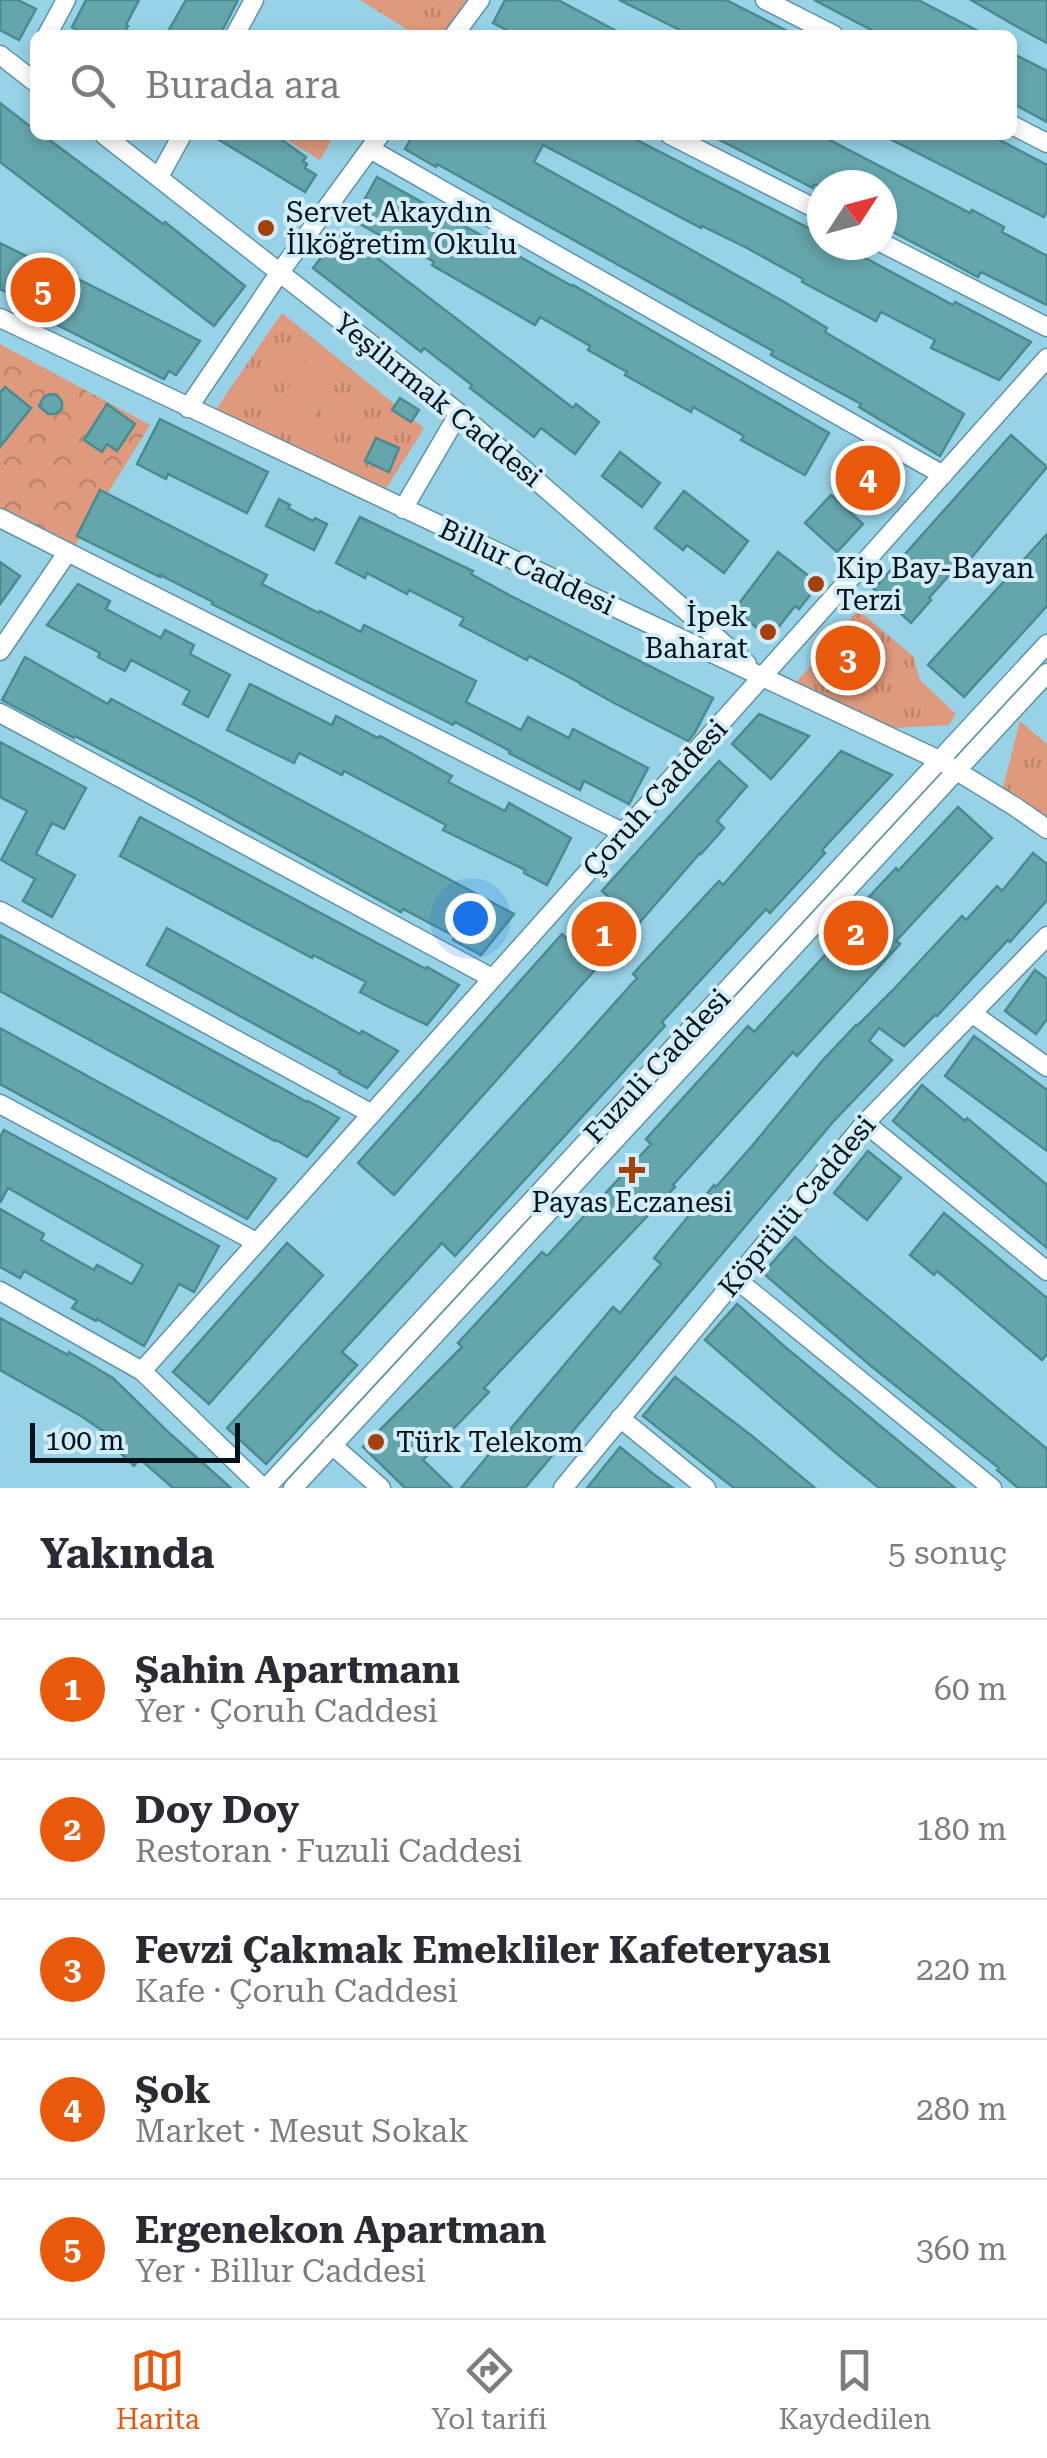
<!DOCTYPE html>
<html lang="tr">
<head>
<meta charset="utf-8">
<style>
  body { margin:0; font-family:"Roboto Serif",serif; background:#f2f2f3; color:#2b2b33 }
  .compass { position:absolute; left:807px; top:170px; width:90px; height:90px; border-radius:50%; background:#fff; box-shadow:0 5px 15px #0003; rotate:54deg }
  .scale { position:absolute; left:30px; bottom:25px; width:210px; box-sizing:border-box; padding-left:10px; border:5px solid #001219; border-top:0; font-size:28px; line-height:35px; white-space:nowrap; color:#001219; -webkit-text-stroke:8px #d1edf8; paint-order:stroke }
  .you { position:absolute; left:470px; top:918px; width:35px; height:35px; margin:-25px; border:8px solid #fff; border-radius:50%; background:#1a73e8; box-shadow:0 0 0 15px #1a73e833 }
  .badge { display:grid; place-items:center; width:65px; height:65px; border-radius:50%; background:#ea580c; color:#fff; font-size:32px; font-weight:700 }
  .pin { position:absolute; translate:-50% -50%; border:5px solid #fff; box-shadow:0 2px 10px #0006 }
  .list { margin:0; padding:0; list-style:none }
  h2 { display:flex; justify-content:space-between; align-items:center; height:130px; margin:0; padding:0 40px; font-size:42px }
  h2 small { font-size:32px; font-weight:400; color:#7c7c81 }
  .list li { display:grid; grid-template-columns:65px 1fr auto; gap:30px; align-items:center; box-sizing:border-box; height:140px; padding:0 40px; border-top:2px solid #e1e1e2 }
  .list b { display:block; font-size:38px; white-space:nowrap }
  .list p { margin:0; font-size:32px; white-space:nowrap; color:#7c7c81 }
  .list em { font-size:32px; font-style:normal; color:#7c7c81 }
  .icon { flex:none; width:55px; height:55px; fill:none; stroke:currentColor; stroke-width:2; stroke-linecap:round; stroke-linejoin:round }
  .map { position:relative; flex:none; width:1047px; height:1488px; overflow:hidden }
  .search { position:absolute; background:#fff; box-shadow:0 5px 15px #0003; left:30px; right:30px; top:30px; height:110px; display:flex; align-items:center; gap:25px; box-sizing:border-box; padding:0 35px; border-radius:15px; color:#7c7c81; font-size:38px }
  .sheet { height:830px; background:#fff }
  nav { display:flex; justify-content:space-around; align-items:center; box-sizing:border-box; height:140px; border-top:2px solid #e1e1e2; background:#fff; font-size:28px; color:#7c7c81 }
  nav a { display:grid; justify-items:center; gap:5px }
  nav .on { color:#ea580c }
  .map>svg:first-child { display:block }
</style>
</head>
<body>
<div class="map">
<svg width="1047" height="1488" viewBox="0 0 1047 1488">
  <defs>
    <pattern id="forest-crowns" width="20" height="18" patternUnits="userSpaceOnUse" patternTransform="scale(2.5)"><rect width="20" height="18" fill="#df997c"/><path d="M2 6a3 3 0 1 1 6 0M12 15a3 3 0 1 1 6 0" fill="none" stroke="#be836b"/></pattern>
    <pattern id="park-tufts" width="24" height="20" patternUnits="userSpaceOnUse" patternTransform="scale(2.5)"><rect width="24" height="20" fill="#df997c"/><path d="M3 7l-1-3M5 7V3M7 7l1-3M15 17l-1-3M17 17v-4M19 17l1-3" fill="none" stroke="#be836b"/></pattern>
  </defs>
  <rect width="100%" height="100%" fill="#97d2e7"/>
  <path fill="url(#forest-crowns)" d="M0,344L150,425L70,554L0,517Z"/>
  <path fill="url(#park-tufts)" d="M360,0H473L448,35H416Z
    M282,313L424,428L379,500L210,418Z
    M858,610L913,656L920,680L956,714L949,725L873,729L794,685Z
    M1020,721L1047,744V828L1023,809L1003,787Z"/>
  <path fill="#df997c" d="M279,135H332L334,136L320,160Z
    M310,353L342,373L308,428L276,408Z"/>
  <path fill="#65a6ac" stroke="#4a8b91" stroke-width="2.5" d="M0,0H18L36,9L19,40L0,30Z
    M86,0H139L126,25L128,26L123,35H86L72,27Z
    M186,0H238L220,35H166Z
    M505,0H558L624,35H516L493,23Z
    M619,0H726L795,35H690Z
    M814,0H918L986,35H881Z
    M971,0H1047V43L1021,29Z
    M1012,53L1047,71V122L1012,103Z
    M0,103L35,130V135L44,136L163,224L165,222L245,286L214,326L0,162Z
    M211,135H275L306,157L303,161L307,164L305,168L316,175L305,192Z
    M413,135H627L822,235V245H841L953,305L955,302L1031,342L999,380L931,348L935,340L881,312L876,321L802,282L803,279L747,248L702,226L701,228L543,145L534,162L781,300L827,328L825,332L964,414L940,456L859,407L861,404L771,355L773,351L437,164L436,167L405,149Z
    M710,135H820L970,213L972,210L1004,227L1002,232L1047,256V305L981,272L978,277L882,226V185H814L813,188Z
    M882,135H990L1047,165V210L1044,217Z
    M377,177L572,286L573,285L829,433L805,475L741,440L744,436L693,407L691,412L625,375L627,372L588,350L590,346L540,317L535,325L432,265L434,262L385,233L383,237L353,220Z
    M342,231L573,408L576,404L599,422L575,454L541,428L534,437L470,388L472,385L424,348L421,352L313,268Z
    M0,243L77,281L78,279L200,341L176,375L169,371L164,379L18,305L21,299L0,289Z
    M5,387L31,408L0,447V393Z
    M50,394L57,395L62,402V409L55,414H48L39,406L44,397Z
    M400,398L419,410L411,422L392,410Z
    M107,404L135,424L117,451L107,444L102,452L84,440Z
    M160,419L268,472L247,513L168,474L166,479L137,464Z
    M1011,435L1047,467L971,558L967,555L929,598L931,600L911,623L874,589Z
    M376,438L399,448L389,472L365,461Z
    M855,448L899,488L882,507L838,467Z
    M620,452L660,483L642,507L602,476Z
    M100,490L267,575L262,584L319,613L320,611L361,632L364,625L476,681L466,702L521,730L528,717L569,738L573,729L648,768L629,804L584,781L580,790L509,753L510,751L455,722L453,725L212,604L213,602L160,575V577L77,536Z
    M684,491L748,541L724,573L687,545L683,550L655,528Z
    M831,495L863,524L837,552L805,523Z
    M279,499L290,505L288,508L313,521L315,518L327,524L314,550L266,526Z
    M360,517L473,571L471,574L511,596L713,698L694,734L688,741L616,704L580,684V683L529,656L527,660L460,625L464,618L409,590L407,594L367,573L365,578L336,563Z
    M1047,534V606L964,697L928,665Z
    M778,552L819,584L799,609L795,606L770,638L734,610Z
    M0,562L20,576L0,604Z
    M78,584L110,601L106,609L161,638L165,630L194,645L190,654L230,675L208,717L183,704L190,691L131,660L125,671L98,657L100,653L47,625Z
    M25,657L108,704L111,699L151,720L514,914L481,955L453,940L454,936L403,909L401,912L198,800L75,736L74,738L2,700Z
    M250,684L332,725L336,716L378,738L380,736L452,776L448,782L505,811L509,803L571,838L547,885L524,873L525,870L443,830L446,825L344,771L342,775L299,753L294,763L227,730Z
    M759,714L809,736L771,779L732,744Z
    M0,742L86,788L64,829L52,823L36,854L75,875L52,917L23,901L35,879L1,860L27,811L0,797Z
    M841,751L892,775L822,850L825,853L770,913L766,909L662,1022L665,1026L455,1256L442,1243L342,1352L357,1365L266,1464L227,1428L571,1052L637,978L633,974L719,881L723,885Z
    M719,761L747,786L717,821L724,828L701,854L700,853L607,960L606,958L576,991L394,1195L358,1163L562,934L571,942L610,898L602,891Z
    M958,807L992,838L896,941L900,944L797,1056L793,1052L673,1185L675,1187L484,1388L489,1392L423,1460L452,1488H405L363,1447L462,1347L458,1343L542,1252L547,1256L651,1144L646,1139L748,1026L754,1032L873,903L868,898L896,868L898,871Z
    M140,817L426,969L427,967L459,985L427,1025L389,1007L360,992L366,982L313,955L312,958L120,856Z
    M1033,853L1047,864V900L1010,942L1008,940L937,1016L935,1015L904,1046L879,1028L869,1041L892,1060L832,1123L525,1488H461L613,1307L620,1313L661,1264L654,1258L714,1185L716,1187L752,1146L822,1061L856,1025L857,1026L892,991L962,916L966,920L997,886L1002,891Z
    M167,928L360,1034L362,1031L398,1051L367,1088L339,1073L340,1071L147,965Z
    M0,935L307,1102L308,1101L339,1118L307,1157L276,1140L275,1141L0,991Z
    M1035,970L1047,979V1019L1036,1034L1005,1011Z
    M0,1028L93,1079L276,1179L247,1219L0,1084Z
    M974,1036L1047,1090V1151L945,1076Z
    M922,1085L965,1121L967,1118L1047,1185V1248L893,1121Z
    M4,1130L219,1246L194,1292L179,1284L144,1346L97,1319L96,1321L72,1308L77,1301L24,1271L20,1278L0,1267V1209L44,1234L41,1240L94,1270L97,1265L132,1284L143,1265L8,1188L0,1203V1137Z
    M868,1151L901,1178L867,1220L834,1193Z
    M944,1213L1047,1298V1354L1042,1360L937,1271L934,1275L910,1255Z
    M795,1237L821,1261L1047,1449V1488H1018L997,1470L999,1468L871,1366L763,1273Z
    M287,1243L323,1275L209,1404L173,1372Z
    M737,1304L784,1346L955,1488H879L836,1453L705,1340Z
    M0,1318L68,1355L69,1352L113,1378L167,1431L231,1488H173L140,1459L134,1466L112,1445L116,1440L81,1416L0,1370Z
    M675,1377L752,1436L815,1488H734L711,1470L643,1416Z
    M620,1447L656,1476L673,1488H587Z"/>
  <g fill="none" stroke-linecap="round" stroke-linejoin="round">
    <g stroke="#5b94a9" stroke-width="21">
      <path id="minor" d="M765,0L834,35
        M47,35L66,0
        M235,35L254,0
        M454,35L480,0
        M0,55L35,82
        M1012,125L1047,143
        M104,135L459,413L747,664
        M670,135L822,212
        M370,149L943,475
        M159,177L182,135
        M882,243L1047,327
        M0,318L939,760L1014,806L1047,829
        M188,408L280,272L380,135
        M403,509L459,413
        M0,518L624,833
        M0,651L67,553
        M0,713L492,978
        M0,911L372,1114
        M973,1014L1047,1067
        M0,1104L256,1242
        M865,1123L1047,1271
        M736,1279L992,1488
        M0,1291L142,1371L263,1488
        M142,1371L1047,358
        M620,1418L706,1488
        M332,1445L381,1488
        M266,1488L1047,644
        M293,1488L1047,673
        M563,1488L865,1123L1047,936"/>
    </g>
    <use href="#minor" stroke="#fff" stroke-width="18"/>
  </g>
  <g fill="#a4410a" stroke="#d1edf8" stroke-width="4">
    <circle cx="266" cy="228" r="10"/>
    <circle cx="816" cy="584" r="10"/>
    <circle cx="768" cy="632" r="10"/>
    <path d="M627 1155h10v10h10v10h-10v10h-10v-10h-10v-10h10z"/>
    <circle cx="376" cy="1442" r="10"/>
  </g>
  <g text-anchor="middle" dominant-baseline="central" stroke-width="8" stroke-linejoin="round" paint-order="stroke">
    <g font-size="28" fill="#001219" stroke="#d1edf8" text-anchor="start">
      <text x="286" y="212">Servet Akaydın<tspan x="286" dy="32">İlköğretim Okulu</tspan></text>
      <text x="836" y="568">Kip Bay-Bayan<tspan x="836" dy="32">Terzi</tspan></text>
      <text x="748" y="616" text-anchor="end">İpek<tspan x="748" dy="32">Baharat</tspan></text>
      <text x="632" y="1202" text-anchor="middle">Payas Eczanesi</text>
      <text x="396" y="1442">Türk Telekom</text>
    </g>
    <g font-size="28" fill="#001219" stroke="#d1edf8">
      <text transform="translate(438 400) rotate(39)">Yeşilırmak Caddesi</text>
      <text transform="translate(527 567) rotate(25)">Billur Caddesi</text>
      <text transform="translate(655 798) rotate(-48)">Çoruh Caddesi</text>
      <text transform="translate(657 1066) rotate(-47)">Fuzuli Caddesi</text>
      <text transform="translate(797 1206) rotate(-50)">Köprülü Caddesi</text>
    </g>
  </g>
</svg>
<svg class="compass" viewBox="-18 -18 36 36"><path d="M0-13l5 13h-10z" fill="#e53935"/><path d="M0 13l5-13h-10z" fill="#7c7c81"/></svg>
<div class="scale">100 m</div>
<div class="you"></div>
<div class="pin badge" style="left:604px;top:934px">1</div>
<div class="pin badge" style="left:856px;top:933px">2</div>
<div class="pin badge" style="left:848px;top:658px">3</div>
<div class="pin badge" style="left:868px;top:478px">4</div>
<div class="pin badge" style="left:43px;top:290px">5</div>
<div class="search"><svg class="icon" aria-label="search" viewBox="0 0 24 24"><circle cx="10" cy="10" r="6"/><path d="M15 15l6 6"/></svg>Burada ara</div>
</div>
<section class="sheet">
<h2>Yakında<small>5 sonuç</small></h2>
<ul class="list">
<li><span class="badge">1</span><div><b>Şahin Apartmanı</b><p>Yer · Çoruh Caddesi</p></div><em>60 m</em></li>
<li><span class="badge">2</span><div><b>Doy Doy</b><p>Restoran · Fuzuli Caddesi</p></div><em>180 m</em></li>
<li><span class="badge">3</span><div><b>Fevzi Çakmak Emekliler Kafeteryası</b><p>Kafe · Çoruh Caddesi</p></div><em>220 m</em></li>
<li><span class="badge">4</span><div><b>Şok</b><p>Market · Mesut Sokak</p></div><em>280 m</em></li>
<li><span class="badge">5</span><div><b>Ergenekon Apartman</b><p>Yer · Billur Caddesi</p></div><em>360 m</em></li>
</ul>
</section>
<nav>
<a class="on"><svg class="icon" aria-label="map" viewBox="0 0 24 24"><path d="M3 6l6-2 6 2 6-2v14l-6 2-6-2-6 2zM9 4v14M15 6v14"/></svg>Harita</a>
<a><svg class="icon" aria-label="directions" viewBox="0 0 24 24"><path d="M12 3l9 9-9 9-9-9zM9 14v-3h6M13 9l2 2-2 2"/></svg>Yol tarifi</a>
<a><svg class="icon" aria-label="saved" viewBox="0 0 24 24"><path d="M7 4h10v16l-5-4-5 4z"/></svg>Kaydedilen</a>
</nav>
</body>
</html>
